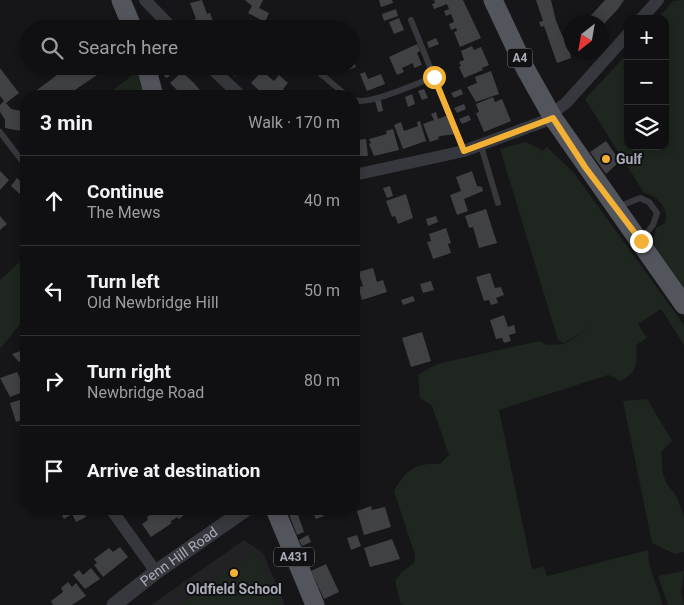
<!DOCTYPE html>
<html lang="en">
<head>
<meta charset="utf-8">
<style>
  body { margin:0; font-family:Roboto,sans-serif; background:#19191b; color:#f1f3f6 }
  .controls { position:absolute; right:15px; top:15px; display:grid; overflow:hidden; border-radius:10px; box-shadow:0 2px 8px #0003 }
  .controls button { width:45px; height:45px; display:grid; place-items:center; padding:0; border:0; border-bottom:1px solid #303032; background:#101012; color:#f1f3f6; font:25px sans-serif }
  .compass { position:absolute; left:564px; top:15px; width:45px; height:45px; border-radius:50%; background:#101012; box-shadow:0 2px 8px #0003; rotate:211deg }
  .stop { position:absolute; width:15px; height:15px; margin:-11px; border:4px solid #f2b134; border-radius:50%; background:#fff }
  .stop.end { background:#f2b134; border-color:#fff; box-shadow:0 1px 5px #0008 }
  .list { margin:0; padding:0; list-style:none }
  h2 { display:flex; justify-content:space-between; align-items:center; height:65px; margin:0; padding:0 20px; font-size:21px }
  h2 small { font-size:16px; font-weight:400; color:#9c9d9f }
  .list li { display:grid; grid-template-columns:32px 1fr auto; gap:15px; align-items:center; box-sizing:border-box; height:90px; padding:0 20px; border-top:1px solid #303032 }
  .list b { display:block; font-size:19px; white-space:nowrap }
  .list p { margin:0; font-size:16px; white-space:nowrap; color:#9c9d9f }
  .list em { font-size:16px; font-style:normal; color:#9c9d9f }
  .icon { flex:none; width:28px; height:28px; fill:none; stroke:currentColor; stroke-width:2; stroke-linecap:round; stroke-linejoin:round }
  .map { position:relative; flex:none; width:684px; height:605px; overflow:hidden }
  .search { position:absolute; background:#101012; box-shadow:0 2px 8px #0003; left:20px; top:20px; width:340px; height:55px; display:flex; align-items:center; gap:12px; box-sizing:border-box; padding:0 18px; border-radius:28px; color:#9c9d9f; font-size:19px }
  .panel { position:absolute; background:#101012; box-shadow:0 2px 8px #0003; left:20px; top:90px; width:340px; height:425px; border-radius:20px }
  .map>svg:first-child { display:block }
</style>
</head>
<body>
<div class="map">
<svg width="684" height="605" viewBox="0 0 684 605">
  <rect width="100%" height="100%" fill="#161618"/>
  <path fill="#222225" d="M244,540L263,553L285,605H151Z"/>
  <path fill="#1e261f" d="M684,0V290L653,243L656,228L665,223C669,208 658,196 644,193L585,99L628,53V146H665V19H657L673,1Z
    M138,71L145,96H105Z
    M526,142L542,150L537,155L547,147L574,173L684,325V345L661,309L638,324L647,338L636,345C637,361 638,375 619,381L615,377L608,375L499,410L532,569L544,567L547,576L648,550L649,564L663,605H403L400,602L395,581L401,573L415,562V555L394,491C406,470 416,462 440,464L449,455L432,406L420,398L418,375L437,364L539,341L547,345L564,344L591,327L564,343L558,340L500,149Z
    M26,256V317L0,349V280Z
    M647,399L672,441L661,452L663,474L667,484L677,497L684,517V552L675,554L652,543L623,401Z
    M256,552L279,605H179Z
    M684,571L681,592L684,605H668L658,576Z"/>
  <path fill="#404145" d="M202,0L207,14L210,13L214,24L196,29L193,20L196,19L190,3Z
    M245,0H263L259,8L269,13L265,22L248,13L252,6Z
    M379,0H392L393,3L381,7Z
    M434,0H463L481,38L460,47L454,32L457,31L456,28L451,30L449,24L454,22L451,14L446,16L444,11L449,9L447,4L434,9L432,4L435,3Z
    M536,0H551L556,21L565,42L567,41L571,58L557,63L544,26L541,27L539,22L543,21Z
    M605,0H624L618,9L602,26V22H585Z
    M396,9L398,16L384,21L382,14Z
    M399,18L404,30L394,34L389,22Z
    M436,38L439,44L429,48L427,42Z
    M417,44L420,51L417,53L422,65L414,68L413,63L402,68L404,72L397,75L389,57Z
    M472,46L474,50L481,47L489,65L482,68L483,70L464,78L459,67L461,66L459,62L464,60L461,51Z
    M351,56L356,67L338,74L335,66H351Z
    M69,66H105L106,69L66,96H29Z
    M162,66H179L167,78L164,76L166,74L160,68Z
    M225,66H237L236,75L235,76Z
    M0,68L19,93L6,103L11,109L26,112V132L5,128V120L0,112V105L4,101L0,96Z
    M262,71L274,81L279,75L288,83L283,89L292,96H266L263,94L251,83Z
    M491,71L499,94L476,102L467,87L477,83L475,77Z
    M182,72L194,83L205,96H183L170,83Z
    M365,72L368,79L381,74L385,84L367,91L360,74Z
    M424,89L428,98L422,100L418,91Z
    M461,89L463,94L454,98L451,93Z
    M412,94L415,104L408,107L405,97Z
    M493,97L495,102L502,99L511,121L484,132L476,113L479,112L476,104Z
    M381,100L383,111L378,112L375,101Z
    M464,104L466,109L457,113L454,108Z
    M436,112L438,119L448,115L455,134L441,136L438,137L439,139L430,142L423,124L434,120L431,114Z
    M469,115L471,120L462,124L459,119Z
    M420,121L426,141L403,149L394,125L401,122L404,131L418,126L417,122Z
    M393,129L399,150L374,156L369,144L371,143L369,139L387,134L386,131Z
    M354,132L356,140L366,139L368,156H354Z
    M606,141L620,161L606,174L590,152Z
    M0,171L9,180L0,190Z
    M472,171L477,186L482,187L483,191L464,199L468,211L457,215L450,195L461,191L456,177Z
    M17,178L26,187L21,195L11,186Z
    M390,186L393,196L387,198L383,188Z
    M406,194L413,218L398,224L395,216L392,217L386,201Z
    M486,209L497,243L479,248L473,227L469,228L465,216Z
    M0,216L7,224L0,230Z
    M436,216L438,222L428,226L426,219Z
    M446,228L451,243L448,244L451,253L433,259L427,242L431,241L429,234Z
    M373,268L377,282L383,280L387,292L362,300L358,287L363,286L358,272Z
    M490,273L495,288L501,287L504,295L496,298L498,303L491,305L489,300L484,301L476,277Z
    M431,281L434,290L423,293L420,284Z
    M413,296L415,301L403,305L401,300Z
    M504,315L508,327L514,325L516,333L509,335L511,341L504,343L502,338L496,339L490,320Z
    M422,332L431,361L411,367L402,338Z
    M26,349V364L23,365L21,361L19,362L12,354Z
    M17,372L26,391L10,397L0,378Z
    M26,398V419L16,422L10,403Z
    M371,506L372,510L385,507L391,527L364,535L357,511Z
    M59,509H82L86,517L76,522L72,514L64,519Z
    M158,509L164,512L167,509H192L179,519L177,517L170,522L172,523L151,537L142,524L148,520L147,517Z
    M287,509H296L304,532L297,535Z
    M311,509H321L324,516L316,519Z
    M308,535L311,542L302,546L299,540Z
    M357,535L361,546L351,550L347,538Z
    M392,539L400,559L370,567L364,548Z
    M120,547L128,557L103,577L94,565L97,563L94,559L109,548L113,552Z
    M326,564L339,592L324,599L311,571Z
    M91,568L100,579L85,589L73,575L79,570L83,575Z
    M68,582L72,587L76,583L86,596L72,605H53L51,601L63,592L61,588Z"/>
  <g fill="none" stroke-linecap="round" stroke-linejoin="round">
    <path stroke="#37383d" stroke-width="6" d="M411,20L434,77
      M315,69L347,96
      M354,100C368,106 418,83 434,77L464,151
      M0,132L26,166
      M481,146L498,203
      M24,181L26,172
      M618,207L640,198L649,202L657,213L653,225L641,240"/>
    <path stroke="#37383d" stroke-width="12" d="M145,0L173,29
      M641,19L658,0
      M209,66L241,96
      M551,114L566,103L628,34
      M354,175L464,151L553,118
      M111,509L156,572"/>
    <path stroke="#37383d" stroke-width="15" id="s1" d="M114,605L156,572L246,509"/>
    <path stroke="#53555c" stroke-width="19" d="M121,0L133,29
      M493,0L525,68L553,118L684,305
      M146,66L154,96
      M275,509L315,605"/>
  </g>
  <g fill="none" stroke-linecap="round" stroke-linejoin="round">
    <path stroke="#f2b134" stroke-width="6" d="M434,77L464,151L553,118L585,167L641,241"/>
  </g>
  <g fill="#f2b134" stroke="#111113" stroke-width="2">
    <circle cx="606" cy="159" r="5"/>
    <circle cx="234" cy="573" r="5"/>
  </g>
  <g text-anchor="middle" dominant-baseline="central" stroke-width="4" stroke-linejoin="round" paint-order="stroke">
    <g fill="#111113" stroke="#7b7e86" stroke-width="1">
      <rect x="507.5" y="48.5" width="25" height="19" rx="4"/>
      <rect x="274" y="547.5" width="40" height="19" rx="4"/>
    </g>
    <g font-size="12" font-weight="bold" fill="#a8adb8">
      <text x="520" y="58">A4</text>
      <text x="294" y="557">A431</text>
    </g>
    <g font-size="14" font-weight="bold" fill="#a8adb8" stroke="#111113" text-anchor="start">
      <text x="616" y="159">Gulf</text>
      <text x="234" y="589" text-anchor="middle">Oldfield School</text>
    </g>
    <g font-size="14" fill="#a8adb8" stroke="#111113">
      <text stroke="none"><textPath href="#s1" startOffset="81">Penn Hill Road</textPath></text>
    </g>
  </g>
</svg>
<div class="controls">
<button>+</button>
<button>−</button>
<button><svg class="icon" aria-label="layers" viewBox="0 0 24 24"><path d="M12 4l9 5-9 5-9-5zM3 14l9 5 9-5"/></svg></button>
</div>
<svg class="compass" viewBox="-18 -18 36 36"><path d="M0-13l5 13h-10z" fill="#e53935"/><path d="M0 13l5-13h-10z" fill="#9c9d9f"/></svg>
<div class="stop" style="left:434px;top:77px"></div>
<div class="stop end" style="left:641px;top:241px"></div>
<div class="search"><svg class="icon" aria-label="search" viewBox="0 0 24 24"><circle cx="10" cy="10" r="6"/><path d="M15 15l6 6"/></svg>Search here</div>
<section class="panel">
<h2>3 min<small>Walk · 170 m</small></h2>
<ul class="list">
<li><svg class="icon" aria-label="ahead" viewBox="0 0 24 24"><path d="M12 20V5M6 11l6-6 6 6"/></svg><div><b>Continue</b><p>The Mews</p></div><em>40 m</em></li>
<li><svg class="icon" aria-label="left" viewBox="0 0 24 24"><path d="M17 20v-9H6M10 6l-5 5 5 5"/></svg><div><b>Turn left</b><p>Old Newbridge Hill</p></div><em>50 m</em></li>
<li><svg class="icon" aria-label="right" viewBox="0 0 24 24"><path d="M7 20v-9h11M14 6l5 5-5 5"/></svg><div><b>Turn right</b><p>Newbridge Road</p></div><em>80 m</em></li>
<li><svg class="icon" aria-label="arrive" viewBox="0 0 24 24"><path d="M6 21V4h12l-3 4 3 4H6"/></svg><div><b>Arrive at destination</b></div></li>
</ul>
</section>
</div>
</body>
</html>
